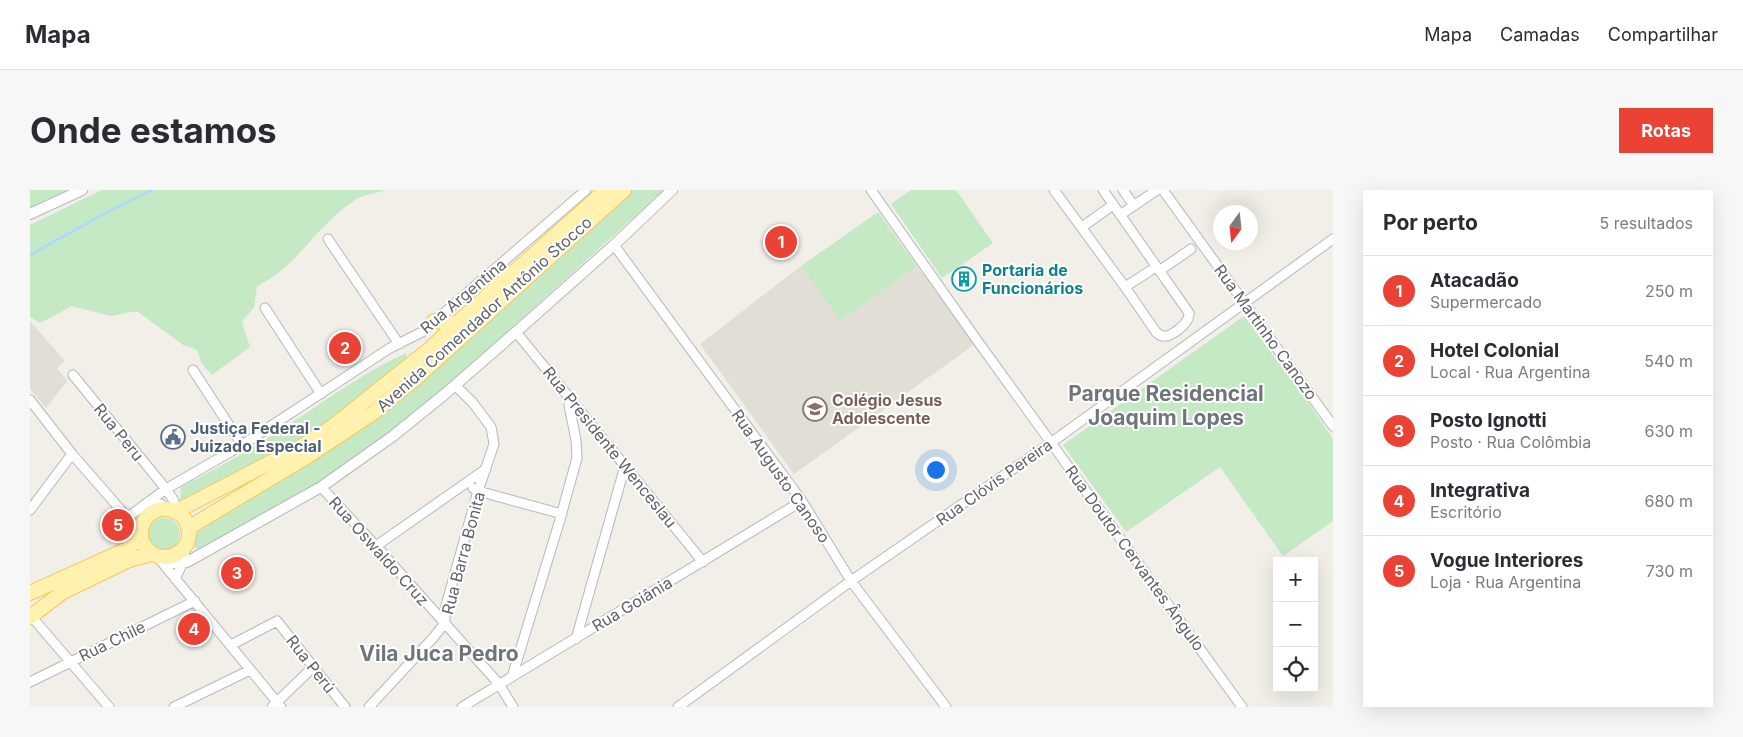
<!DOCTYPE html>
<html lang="pt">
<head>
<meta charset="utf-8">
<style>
  body { margin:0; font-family:Inter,sans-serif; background:#f7f7f7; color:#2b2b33 }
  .controls { position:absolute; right:15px; bottom:15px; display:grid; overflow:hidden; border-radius:0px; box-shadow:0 5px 20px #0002 }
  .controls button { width:45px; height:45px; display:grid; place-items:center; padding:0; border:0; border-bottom:1px solid #e1e1e2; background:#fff; color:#2b2b33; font:25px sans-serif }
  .compass { position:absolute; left:1183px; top:15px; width:45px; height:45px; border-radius:50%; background:#fff; box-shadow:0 5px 20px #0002; rotate:195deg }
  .you { position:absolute; left:905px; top:279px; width:18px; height:18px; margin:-12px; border:4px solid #fff; border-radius:50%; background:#1a73e8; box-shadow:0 0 0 8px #1a73e833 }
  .badge { display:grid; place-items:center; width:32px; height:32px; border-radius:50%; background:#ea4335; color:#fff; font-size:16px; font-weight:700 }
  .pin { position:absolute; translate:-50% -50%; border:2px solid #fff; box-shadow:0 1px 5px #0006 }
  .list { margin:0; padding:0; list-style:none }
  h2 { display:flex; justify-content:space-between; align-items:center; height:65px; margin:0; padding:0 20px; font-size:21px }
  h2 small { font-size:16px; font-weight:400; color:#7c7c81 }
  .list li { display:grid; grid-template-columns:32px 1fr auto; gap:15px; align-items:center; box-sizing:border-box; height:70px; padding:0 20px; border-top:1px solid #e1e1e2 }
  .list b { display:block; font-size:19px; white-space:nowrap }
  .list p { margin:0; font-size:16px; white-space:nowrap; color:#7c7c81 }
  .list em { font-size:16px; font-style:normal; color:#7c7c81 }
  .icon { flex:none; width:28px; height:28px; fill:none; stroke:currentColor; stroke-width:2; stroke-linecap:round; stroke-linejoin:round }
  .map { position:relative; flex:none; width:1303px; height:517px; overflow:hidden; border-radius:0px }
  header { display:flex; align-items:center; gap:30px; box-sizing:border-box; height:70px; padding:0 25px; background:#fff; border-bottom:1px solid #e1e1e2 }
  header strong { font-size:24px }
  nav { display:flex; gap:28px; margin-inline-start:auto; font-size:18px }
  .intro { display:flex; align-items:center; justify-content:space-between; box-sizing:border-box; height:120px; padding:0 30px }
  h1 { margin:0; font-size:35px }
  .button { padding:12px 22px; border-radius:0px; background:#ea4335; color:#fff; font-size:18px; font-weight:700 }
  main { display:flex; gap:30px; padding:0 30px }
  aside { flex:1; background:#fff; border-radius:0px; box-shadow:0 5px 20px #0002 }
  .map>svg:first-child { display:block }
</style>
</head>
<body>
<header>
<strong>Mapa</strong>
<nav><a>Mapa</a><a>Camadas</a><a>Compartilhar</a></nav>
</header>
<div class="intro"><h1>Onde estamos</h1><a class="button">Rotas</a></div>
<main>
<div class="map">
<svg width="1303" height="517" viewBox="0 0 1303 517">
  <rect width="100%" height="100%" fill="#f1efe8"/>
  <path fill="#e1ded6" d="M771,76L810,131L887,76L945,154L764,284L670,154Z
    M0,131L35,171L27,178L37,191L16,218L0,199Z"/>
  <path fill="#c5e8c5" d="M0,0H38L0,21Z
    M72,0H356C349,3 341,3 333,6C326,8 320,14 314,18C283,42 263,80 227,96L224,117L212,132L220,157L182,185L172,174L167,160L153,155L107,121L81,126L42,116L10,133L0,127V35Z
    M600,0H634L416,197L364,240L294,289L219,333L177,355L166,359L162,350L167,339L277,272Z
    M881,0H926L963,53L912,88L861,14Z
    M848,22L887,76L810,131L771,76Z
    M1214,126L1280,215L1303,249V331L1253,366L1190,277L1096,342L1033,255Z
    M376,163L377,169C351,192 325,214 296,232C250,262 201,287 153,313L150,311L151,297C193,276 233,252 272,226C306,203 339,180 376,163Z
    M118 344a16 16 0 1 1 32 0a16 16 0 1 1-32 0Z"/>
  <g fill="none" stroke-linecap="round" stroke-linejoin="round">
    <path stroke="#aadaff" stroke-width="2.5" d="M0,65L81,20L122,0"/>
    <g stroke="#b5b8bc" stroke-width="11">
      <path id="minor" d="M841,0L949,153L1212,517
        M1024,0L1095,97L1126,142C1129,145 1133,147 1137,146C1146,143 1160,132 1159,123L1073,0
        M1093,0L1104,16
        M1133,0L1303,236
        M1090,25L1127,0
        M1052,37L1083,15
        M298,49L369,154
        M584,55L772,311L821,391L916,517
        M1129,81L1161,59
        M1095,97L1126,77
        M235,118L291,204
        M486,142L673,372
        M163,180L212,255
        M43,185L136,299L144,311V321
        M0,210L42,264L111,343
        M291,297L346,356L469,494L483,517
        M443,298L448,301L532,324
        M118,312L131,314L137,320
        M0,320L42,264
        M98,327L136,299L212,255L360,158L392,142L556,0
        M346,356L456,279
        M126,365L251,517
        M145,389C150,379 156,369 154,357
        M1,426L79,517
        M546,449L595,276
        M201,455L247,431L315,517
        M482,487L529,333L547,268L546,250L539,215L540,208
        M0,492L165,411
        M144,517L220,480
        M242,517L283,477
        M339,517L403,448L415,433V419L448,301L464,254L461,237L443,213L425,195
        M432,517L772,311
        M648,517L821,391L1022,252L1303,49"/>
    </g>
    <g stroke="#b5b8bc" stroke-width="12">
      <path id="tertiary" d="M0,24L52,0
        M130,367L143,373L157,372L291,297L363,246L415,204L486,142L584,55L642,0"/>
    </g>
    <g stroke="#f2c960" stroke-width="16">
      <path id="primary" d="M404,131L427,133
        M111 343a24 24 0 1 1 48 0a24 24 0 1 1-48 0Z
        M145,322L272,256L302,237L401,158L427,133L576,0
        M158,338L278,266L343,223L386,188L594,0
        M0,403L97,359L108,350L111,345
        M0,427L33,402L99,370L122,364"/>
    </g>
    <use href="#minor" stroke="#fff" stroke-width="9"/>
    <use href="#tertiary" stroke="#fff" stroke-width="10"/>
    <use href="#primary" stroke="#fff2af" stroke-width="14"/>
  </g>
  <defs>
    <g id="building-ring" transform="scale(1.25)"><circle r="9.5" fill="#fff" stroke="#0f9aa8" stroke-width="1.5"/><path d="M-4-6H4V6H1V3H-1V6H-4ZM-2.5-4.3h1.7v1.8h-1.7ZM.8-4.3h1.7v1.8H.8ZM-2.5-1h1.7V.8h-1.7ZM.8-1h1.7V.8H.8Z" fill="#0f9aa8"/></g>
    <g id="school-ring" transform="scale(1.25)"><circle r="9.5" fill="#fff" stroke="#8d6e63" stroke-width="1.5"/><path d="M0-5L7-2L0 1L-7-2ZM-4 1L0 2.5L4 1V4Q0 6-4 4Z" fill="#8d6e63"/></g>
    <g id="civic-ring" transform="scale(1.25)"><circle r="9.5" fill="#fff" stroke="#5c6f8a" stroke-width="1.5"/><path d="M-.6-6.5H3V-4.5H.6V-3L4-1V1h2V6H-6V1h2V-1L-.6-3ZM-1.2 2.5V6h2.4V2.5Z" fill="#5c6f8a"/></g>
  </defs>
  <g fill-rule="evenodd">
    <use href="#building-ring" x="934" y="89"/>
    <use href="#school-ring" x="785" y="219"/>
    <use href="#civic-ring" x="143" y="247"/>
  </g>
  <g text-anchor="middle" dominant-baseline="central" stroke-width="4" stroke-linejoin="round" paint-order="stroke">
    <g font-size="16" font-weight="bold" fill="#0d838f" stroke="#fff" text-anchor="start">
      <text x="952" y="80">Portaria de<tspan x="952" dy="18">Funcionários</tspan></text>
    </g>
    <g font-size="16" fill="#5f6368" stroke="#fff">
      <text transform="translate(433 106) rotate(-40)">Rua Argentina</text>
      <text transform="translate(454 124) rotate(-42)">Avenida Comendador Antônio Stocco</text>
      <text transform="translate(1236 142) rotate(54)">Rua Martinho Canozo</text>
      <text transform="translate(89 242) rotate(51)">Rua Peru</text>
      <text transform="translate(580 257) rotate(51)">Rua Presidente Wenceslau</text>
      <text transform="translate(751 286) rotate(55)">Rua Augusto Canoso</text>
      <text transform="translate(964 292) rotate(-35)">Rua Clóvis Pereira</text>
      <text transform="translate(349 361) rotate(48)">Rua Oswaldo Cruz</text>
      <text transform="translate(433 363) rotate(-75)">Rua Barra Bonita</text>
      <text transform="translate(1105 368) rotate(54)">Rua Doutor Cervantes Ângulo</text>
      <text transform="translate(602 414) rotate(-31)">Rua Goiânia</text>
      <text transform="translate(82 451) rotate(-26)">Rua Chile</text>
      <text transform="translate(281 474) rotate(52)">Rua Perú</text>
    </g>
    <g font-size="16" font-weight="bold" fill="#785e54" stroke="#fff" text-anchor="start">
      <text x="802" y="210">Colégio Jesus<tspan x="802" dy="18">Adolescente</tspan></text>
    </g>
    <g font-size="16" font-weight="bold" fill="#4e5e75" stroke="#fff" text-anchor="start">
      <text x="160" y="238">Justiça Federal -<tspan x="160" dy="18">Juizado Especial</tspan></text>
    </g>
    <g font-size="21" font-weight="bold" fill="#70757a" stroke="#fff">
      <text x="1136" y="203">Parque Residencial<tspan x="1136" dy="24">Joaquim Lopes</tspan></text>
      <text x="409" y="463">Vila Juca Pedro</text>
    </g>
  </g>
</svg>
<div class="controls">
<button>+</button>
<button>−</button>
<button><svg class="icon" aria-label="locate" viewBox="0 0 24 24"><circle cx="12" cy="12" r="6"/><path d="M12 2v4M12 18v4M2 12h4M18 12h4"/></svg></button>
</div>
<svg class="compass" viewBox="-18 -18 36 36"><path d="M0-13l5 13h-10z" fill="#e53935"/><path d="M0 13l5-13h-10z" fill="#7c7c81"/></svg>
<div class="you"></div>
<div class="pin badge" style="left:751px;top:52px">1</div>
<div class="pin badge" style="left:315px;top:158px">2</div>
<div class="pin badge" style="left:207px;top:383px">3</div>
<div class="pin badge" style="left:164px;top:439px">4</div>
<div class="pin badge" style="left:88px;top:335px">5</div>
</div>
<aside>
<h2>Por perto<small>5 resultados</small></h2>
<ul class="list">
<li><span class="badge">1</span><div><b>Atacadão</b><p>Supermercado</p></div><em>250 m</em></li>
<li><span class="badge">2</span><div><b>Hotel Colonial</b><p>Local · Rua Argentina</p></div><em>540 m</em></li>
<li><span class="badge">3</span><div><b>Posto Ignotti</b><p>Posto · Rua Colômbia</p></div><em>630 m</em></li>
<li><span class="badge">4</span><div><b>Integrativa</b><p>Escritório</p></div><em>680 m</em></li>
<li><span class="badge">5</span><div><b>Vogue Interiores</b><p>Loja · Rua Argentina</p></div><em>730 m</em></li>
</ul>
</aside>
</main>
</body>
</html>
